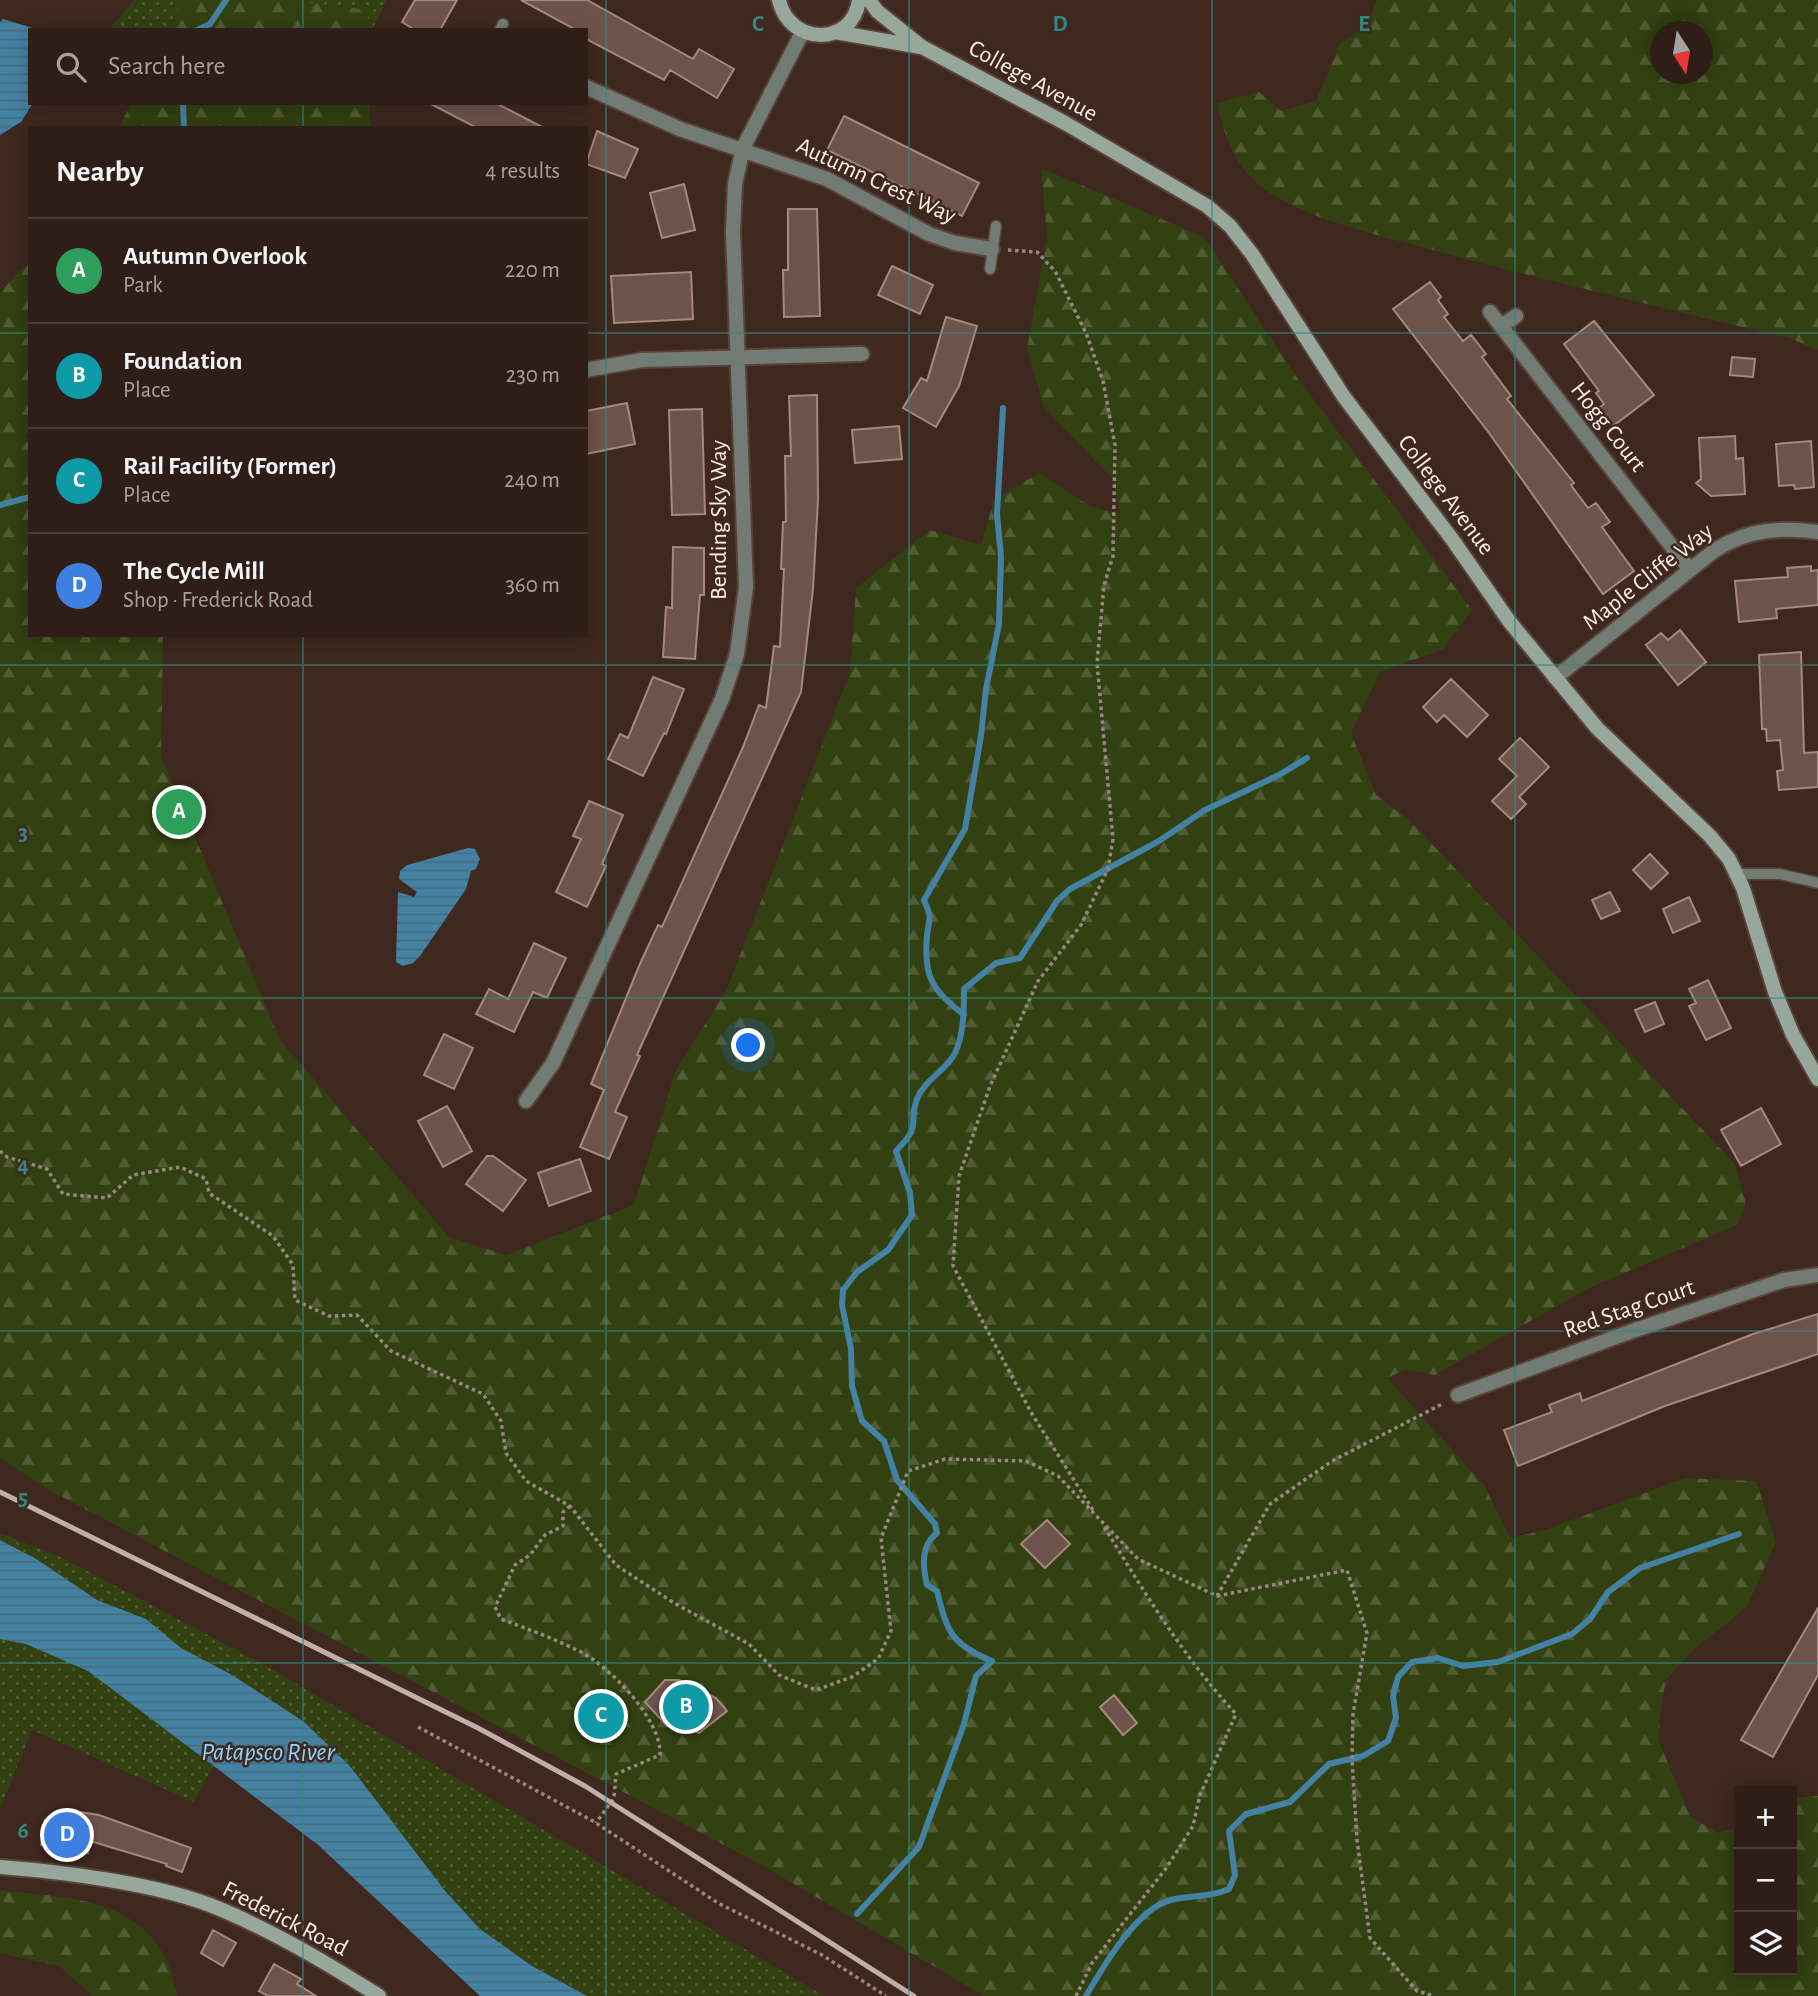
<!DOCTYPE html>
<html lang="en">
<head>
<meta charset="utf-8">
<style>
  body { margin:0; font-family:"Alegreya Sans",sans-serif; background:#362720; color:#f1f3f6 }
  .controls { position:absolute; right:21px; bottom:21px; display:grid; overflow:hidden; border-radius:0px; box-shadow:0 4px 18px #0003 }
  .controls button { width:63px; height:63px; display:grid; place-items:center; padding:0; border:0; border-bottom:2px solid #493c36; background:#2e1e17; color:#f1f3f6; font:35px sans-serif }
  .compass { position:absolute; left:1650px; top:21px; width:63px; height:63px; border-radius:50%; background:#2e1e17; box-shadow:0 4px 18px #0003; rotate:168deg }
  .you { position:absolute; left:749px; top:1046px; width:24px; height:24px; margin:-18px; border:5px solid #fff; border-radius:50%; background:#1a73e8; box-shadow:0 0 0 10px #1a73e833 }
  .badge { display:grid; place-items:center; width:46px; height:46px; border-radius:50%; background:#d49cfc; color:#fff; font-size:23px; font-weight:700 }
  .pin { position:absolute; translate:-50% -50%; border:4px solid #fff; box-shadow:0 2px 7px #0006 }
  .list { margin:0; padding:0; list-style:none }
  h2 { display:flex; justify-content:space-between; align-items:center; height:91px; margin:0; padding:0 28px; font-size:30px }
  h2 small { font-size:23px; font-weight:400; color:#a7a2a1 }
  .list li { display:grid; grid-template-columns:46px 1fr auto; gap:21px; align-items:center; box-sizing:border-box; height:105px; padding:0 28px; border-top:2px solid #493c36 }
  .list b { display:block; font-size:26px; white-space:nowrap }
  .list p { margin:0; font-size:23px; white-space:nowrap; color:#a7a2a1 }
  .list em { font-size:23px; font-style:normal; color:#a7a2a1 }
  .icon { flex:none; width:38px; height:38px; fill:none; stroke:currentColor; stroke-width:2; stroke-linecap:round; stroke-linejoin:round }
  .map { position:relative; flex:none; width:1818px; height:1996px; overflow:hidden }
  .search { position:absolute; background:#2e1e17; box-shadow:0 4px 18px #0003; left:28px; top:28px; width:560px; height:77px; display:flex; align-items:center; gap:18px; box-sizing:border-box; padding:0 24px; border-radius:0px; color:#a7a2a1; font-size:26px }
  .panel { position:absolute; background:#2e1e17; box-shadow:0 4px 18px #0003; left:28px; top:126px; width:560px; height:511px; border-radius:0px }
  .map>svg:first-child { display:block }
</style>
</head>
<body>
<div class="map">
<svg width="1818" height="1996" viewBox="0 0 1818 1996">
  <defs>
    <pattern id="grass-dots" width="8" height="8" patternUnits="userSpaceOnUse" patternTransform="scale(1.75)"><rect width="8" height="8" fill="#324012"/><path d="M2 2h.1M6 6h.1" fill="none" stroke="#515c34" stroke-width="1.8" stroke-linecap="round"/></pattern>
    <pattern id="forest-firs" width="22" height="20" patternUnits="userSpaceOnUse" patternTransform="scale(1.75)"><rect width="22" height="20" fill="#324012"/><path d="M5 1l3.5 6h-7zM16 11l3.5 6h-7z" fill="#515c34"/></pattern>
    <pattern id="water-rules" width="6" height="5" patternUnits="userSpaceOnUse" patternTransform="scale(1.75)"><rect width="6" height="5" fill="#4482a4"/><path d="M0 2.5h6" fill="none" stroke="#476b7e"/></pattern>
  </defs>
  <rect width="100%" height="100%" fill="#3e281f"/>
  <path fill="url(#grass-dots)" d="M134,0H387L372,30H109Z
    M0,1533L59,1556L272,1669L824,1996H587L532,1966L480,1929L446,1892L349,1765L255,1690L194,1802L32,1730L0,1809Z"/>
  <path fill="url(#forest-firs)" fill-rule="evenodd" d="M183,0H287L368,10L369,30H168Z
    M1377,0H1818V350L1792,339C1670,309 1546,281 1425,248C1378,235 1293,216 1257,183C1234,163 1223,132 1217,103L1259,92L1281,111L1316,101L1341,42L1366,27ZM1660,32H1702V74H1660Z
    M131,103H370V128H119Z
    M1041,168L1204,237L1293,372L1472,610L1443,649L1380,672L1351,733L1376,795L1409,820L1735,1164L1746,1204L1737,1225L1589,1288L1435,1375L1405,1370L1387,1378L1484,1485L1510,1538L1545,1530L1685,1478L1756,1481L1776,1542L1747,1607L1692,1651L1666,1680L1660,1712L1659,1742L1691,1817L1717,1833L1739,1828V1970H1792V1798L1818,1796V1996H984L760,1864L49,1490L0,1458V292L30,261V432L25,434L30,450V635H163L161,756L280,1040L449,1237L506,1255L634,1205L676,1070L726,991L850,673L856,588L930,530L981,545L994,500L1039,473L1090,506L1120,514L1113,479L1044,408L1027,348L1047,237Z
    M0,1890C61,1898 130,1895 164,1955C171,1967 173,1983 178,1996H93L59,1966L0,1953Z"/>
  <path fill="url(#water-rules)" d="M3,19L39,30H30V103H33L21,122L0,135V22Z
    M468,848L475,849L480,859L476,869L471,871L466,889L420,956L413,963L403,966L396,962L398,892L414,897L417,892L399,879L400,871L407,865Z
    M0,1540L38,1560L97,1600L146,1619L181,1648L232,1675L303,1721L349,1765L446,1892L480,1929L532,1966L587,1996H480L317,1844L88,1671L26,1644L0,1639Z"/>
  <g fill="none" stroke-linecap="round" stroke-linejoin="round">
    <path stroke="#4482a4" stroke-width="6" d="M197,30L210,24L226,0
      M183,103L184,128
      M0,505L30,497
      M964,1015C933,990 923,978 927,936C929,916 933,921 924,900L965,829L981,736L986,689L999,624L1001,557L997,514L1003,408
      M857,1914L919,1847L964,1724L976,1676L992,1661C952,1645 947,1632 937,1591L927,1585C923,1567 920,1546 937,1533L935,1524L897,1480L884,1441L862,1421L852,1386L851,1349L842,1305L843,1290L857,1272L888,1250L912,1215L910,1193L896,1151C924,1122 907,1127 917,1099C924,1080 947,1070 955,1053C964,1034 964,1010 964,989L996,963L1020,958L1057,901L1070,889L1159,841L1205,810L1279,775L1307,758
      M1086,1996C1103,1967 1137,1908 1171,1900C1191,1895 1209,1898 1229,1889L1235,1875L1229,1831L1246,1814L1290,1802L1329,1764L1363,1756L1388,1741L1396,1718L1393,1696L1398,1677L1412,1662L1438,1658L1463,1666L1498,1662L1572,1634L1590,1619L1608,1592L1640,1568L1739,1534"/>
  </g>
  <path fill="#6d534b" stroke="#a58980" stroke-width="2" d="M415,0H457L440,30H415L402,22Z
    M521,0H587L693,59L699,49L734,69L717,98L670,70L664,80L586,39V30H576Z
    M429,103H496L544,128H477Z
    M844,116L979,183L962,216L827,150Z
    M597,131L638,149L625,178L586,164Z
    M684,184L695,230L662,238L650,193Z
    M788,209H817L820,316L784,317L783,270H788Z
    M892,266L933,285L920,314L878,295Z
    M691,272L693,319L614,323L611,276Z
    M1430,282L1441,297L1438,300L1448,314L1444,317L1463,341L1471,335L1486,354L1482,357L1511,396L1507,399L1574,483L1571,485L1588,508L1596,503L1610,522L1602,527L1634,571L1603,594L1489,433L1393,309Z
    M946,317L977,326L959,386L936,427L903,408L921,378L927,381Z
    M1594,321L1654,395L1613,426L1599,408L1604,404L1596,393L1599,391L1564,344Z
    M1732,357L1755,359L1753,377L1730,375Z
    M817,395L818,500L813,589L801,692L637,1055L640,1056L615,1112L627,1117L609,1159L580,1147L604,1090L591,1084L639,966L658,925L662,927L743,747L759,705L766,708L774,646L780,647L784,569H781L783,522H786L785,456H791L789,396Z
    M627,403L635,444L586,454V411Z
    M702,409L705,514L672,515L669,410Z
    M899,426L902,459L855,463L852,430Z
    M1735,436L1736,459L1743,458L1745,494L1711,496L1696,483L1701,479L1699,438Z
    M1811,441L1814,487L1795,489L1794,485L1779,486L1776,444Z
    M673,547L704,548V595H700L695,659L663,657L666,607L672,608Z
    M1811,566V571L1818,570V605L1776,609L1777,618L1739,622L1735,581L1788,577L1787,568Z
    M1680,630L1706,662L1678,685L1646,645L1661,633L1668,640Z
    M1801,652L1804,753L1818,752V787L1779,790L1777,771L1783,770L1780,740L1767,741L1766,729H1762L1759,655Z
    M653,677L684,689L666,734L664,733L643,776L608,759L620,734L628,738Z
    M1451,679L1488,715L1467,737L1444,715L1437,722L1423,707Z
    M1520,738L1549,767L1519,797L1526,804L1511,819L1492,801L1517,776L1499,759Z
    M589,801L623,815L602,864L606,866L587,907L556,892L581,839L573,836Z
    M1650,854L1668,873L1651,889L1633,870Z
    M1610,892L1620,911L1601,919L1592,900Z
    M1689,897L1700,921L1673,933L1663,909Z
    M534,943L566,958L547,998L533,992L514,1032L476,1014L489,989L508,999Z
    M1708,980L1731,1028L1706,1040L1689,1006L1696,1003L1689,989Z
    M1655,1002L1664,1024L1645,1032L1635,1010Z
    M444,1034L473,1048L454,1089L424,1075Z
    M447,1106L472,1151L443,1167L418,1121Z
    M1761,1108L1781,1144L1741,1166L1721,1130Z
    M487,1156H493L526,1180L503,1211L466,1184Z
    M580,1159L591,1191L549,1206L538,1173Z
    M1818,1314V1354L1665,1406L1518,1466L1504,1430L1552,1412L1549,1405L1580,1393L1582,1401L1753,1334Z
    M1047,1520L1070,1544L1045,1568L1021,1544Z
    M1818,1608V1675L1773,1757L1741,1740Z
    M665,1680H679L716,1698L727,1711L699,1733L682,1724L667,1726L645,1702Z
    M590,1695L625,1717L612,1737L577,1716Z
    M1114,1695L1137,1723L1123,1735L1100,1707Z
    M73,1811L99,1815L191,1848L182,1872L166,1866L167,1864L90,1841L88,1853L41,1845L45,1820L71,1825Z
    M213,1930L236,1943L223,1966L201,1953Z
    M274,1964L301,1979L297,1984L316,1996H268L259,1991Z"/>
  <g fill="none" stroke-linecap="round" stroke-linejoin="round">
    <g stroke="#59443b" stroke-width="13">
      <path id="lane" d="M500,30L503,24
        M990,269L996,226
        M1737,874H1780L1818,883"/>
    </g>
    <g stroke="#59443b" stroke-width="18">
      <path id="street" d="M586,87L680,129L827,179L929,234L955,243L992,249
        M1490,312L1690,570
        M1501,326L1516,316
        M586,370L642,360L862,354
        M1555,678L1715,550C1749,529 1780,527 1818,532
        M526,1101L553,1063L722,699L737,654L746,587L733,232L735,184L743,148L803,31
        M1458,1395L1635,1330L1784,1280L1818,1275"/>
    </g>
    <g stroke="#59443b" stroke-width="18">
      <path id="secondary" d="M779,0C789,46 853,47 859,0
        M869,0L877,11L922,47L1065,123L1207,206L1230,226L1252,254L1344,397L1452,539L1509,621L1597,728L1710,836L1729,859L1743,888L1775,992L1793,1035L1818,1079
        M835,32L921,47
        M0,1867C65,1872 161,1884 220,1909C275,1932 329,1964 379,1996"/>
    </g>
    <path stroke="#9a8780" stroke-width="3.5" stroke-dasharray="3.5 3.5" stroke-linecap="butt" d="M1008,250L1037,252L1055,271L1086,333L1103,381L1115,445L1113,556L1104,585L1097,663L1113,839L1108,869L1081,925L1038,981L990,1086L959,1176L953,1266L1032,1414L1093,1510
      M0,1151L7,1157L47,1169L63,1194L107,1198L133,1175L180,1167L206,1179L209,1193L273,1236L293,1265L295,1300L329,1316L357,1315L391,1351L483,1394L501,1421L506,1453L526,1481L570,1506L616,1565L674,1603L749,1644L779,1675L816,1690L852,1677L878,1659L891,1631L881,1538L908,1471L945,1459L1026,1461L1058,1476L1138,1559L1217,1596L1270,1504L1332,1461L1444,1403
      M570,1506L563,1512V1526L545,1535L530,1555L515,1565L495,1607L501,1619C528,1629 555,1639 581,1652C610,1667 662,1720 660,1755L616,1774L614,1798L596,1823
      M1217,1596L1347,1570L1367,1633L1353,1714L1352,1759L1357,1840L1370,1938L1417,1991L1434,1996
      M418,1727L593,1821L718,1903L822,1955L886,1996
      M1076,1996L1092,1963L1167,1867L1193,1826L1200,1795L1236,1714C1184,1658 1143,1590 1103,1525"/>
    <use href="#lane" stroke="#727b74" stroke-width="10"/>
    <use href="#street" stroke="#727b74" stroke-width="14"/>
    <use href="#secondary" stroke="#98a79b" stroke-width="14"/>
    <path stroke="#c0afa8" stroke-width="5" d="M0,1492L478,1728L585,1786L914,1996"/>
  </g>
  <path fill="none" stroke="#338880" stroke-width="2" stroke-opacity="0.55" d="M303,0V30M606,0V1996M909,0V1996M1212,0V1996M1515,0V1996M303,103V128M0,333H30M586,333H1818M303,635V1996M0,665H1818M0,998H1818M0,1331H1818M0,1663H1818"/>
  <g text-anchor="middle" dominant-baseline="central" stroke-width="5" stroke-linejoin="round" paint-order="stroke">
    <g font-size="24" fill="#feefe9" stroke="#3e281f">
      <text transform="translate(1033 81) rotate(29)">College Avenue</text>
      <text transform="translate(876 181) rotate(25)">Autumn Crest Way</text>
      <text transform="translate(1608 427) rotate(52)">Hogg Court</text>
      <text transform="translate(1446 495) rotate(53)">College Avenue</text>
      <text transform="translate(719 520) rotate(-90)">Bending Sky Way</text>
      <text transform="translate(1648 577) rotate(-38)">Maple Cliffe Way</text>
      <text transform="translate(1629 1309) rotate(-19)">Red Stag Court</text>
      <text transform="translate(285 1919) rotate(27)">Frederick Road</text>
    </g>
    <g font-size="26" font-style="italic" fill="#8cd2fb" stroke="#3e281f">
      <text x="268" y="1752">Patapsco River</text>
    </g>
  </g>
  <g font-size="23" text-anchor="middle" font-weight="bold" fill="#338880" stroke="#3e281f" stroke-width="5" stroke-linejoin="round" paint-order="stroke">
    <text x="758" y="31">C</text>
    <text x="1060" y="31">D</text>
    <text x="1364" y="31">E</text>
    <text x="23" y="840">3</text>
    <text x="23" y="1172">4</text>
    <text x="23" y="1505">5</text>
    <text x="23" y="1838">6</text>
  </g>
</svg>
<div class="controls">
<button>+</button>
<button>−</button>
<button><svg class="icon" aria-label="layers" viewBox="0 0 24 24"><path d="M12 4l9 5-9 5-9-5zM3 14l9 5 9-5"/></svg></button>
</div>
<svg class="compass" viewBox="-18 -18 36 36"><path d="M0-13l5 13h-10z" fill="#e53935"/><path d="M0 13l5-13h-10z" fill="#a7a2a1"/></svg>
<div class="you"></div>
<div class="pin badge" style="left:179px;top:812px;background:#2e9e5b">A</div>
<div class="pin badge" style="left:686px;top:1707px;background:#0f9aa8">B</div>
<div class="pin badge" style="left:601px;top:1716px;background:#0f9aa8">C</div>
<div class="pin badge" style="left:67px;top:1835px;background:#3f7fe0">D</div>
<div class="search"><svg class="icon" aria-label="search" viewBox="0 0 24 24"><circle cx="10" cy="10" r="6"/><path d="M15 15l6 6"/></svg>Search here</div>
<section class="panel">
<h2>Nearby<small>4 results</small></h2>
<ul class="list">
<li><span class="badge" style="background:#2e9e5b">A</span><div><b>Autumn Overlook</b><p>Park</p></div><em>220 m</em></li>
<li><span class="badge" style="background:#0f9aa8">B</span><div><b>Foundation</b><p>Place</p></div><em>230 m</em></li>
<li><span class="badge" style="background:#0f9aa8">C</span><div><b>Rail Facility (Former)</b><p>Place</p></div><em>240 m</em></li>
<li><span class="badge" style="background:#3f7fe0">D</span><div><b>The Cycle Mill</b><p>Shop · Frederick Road</p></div><em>360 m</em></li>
</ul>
</section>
</div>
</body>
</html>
